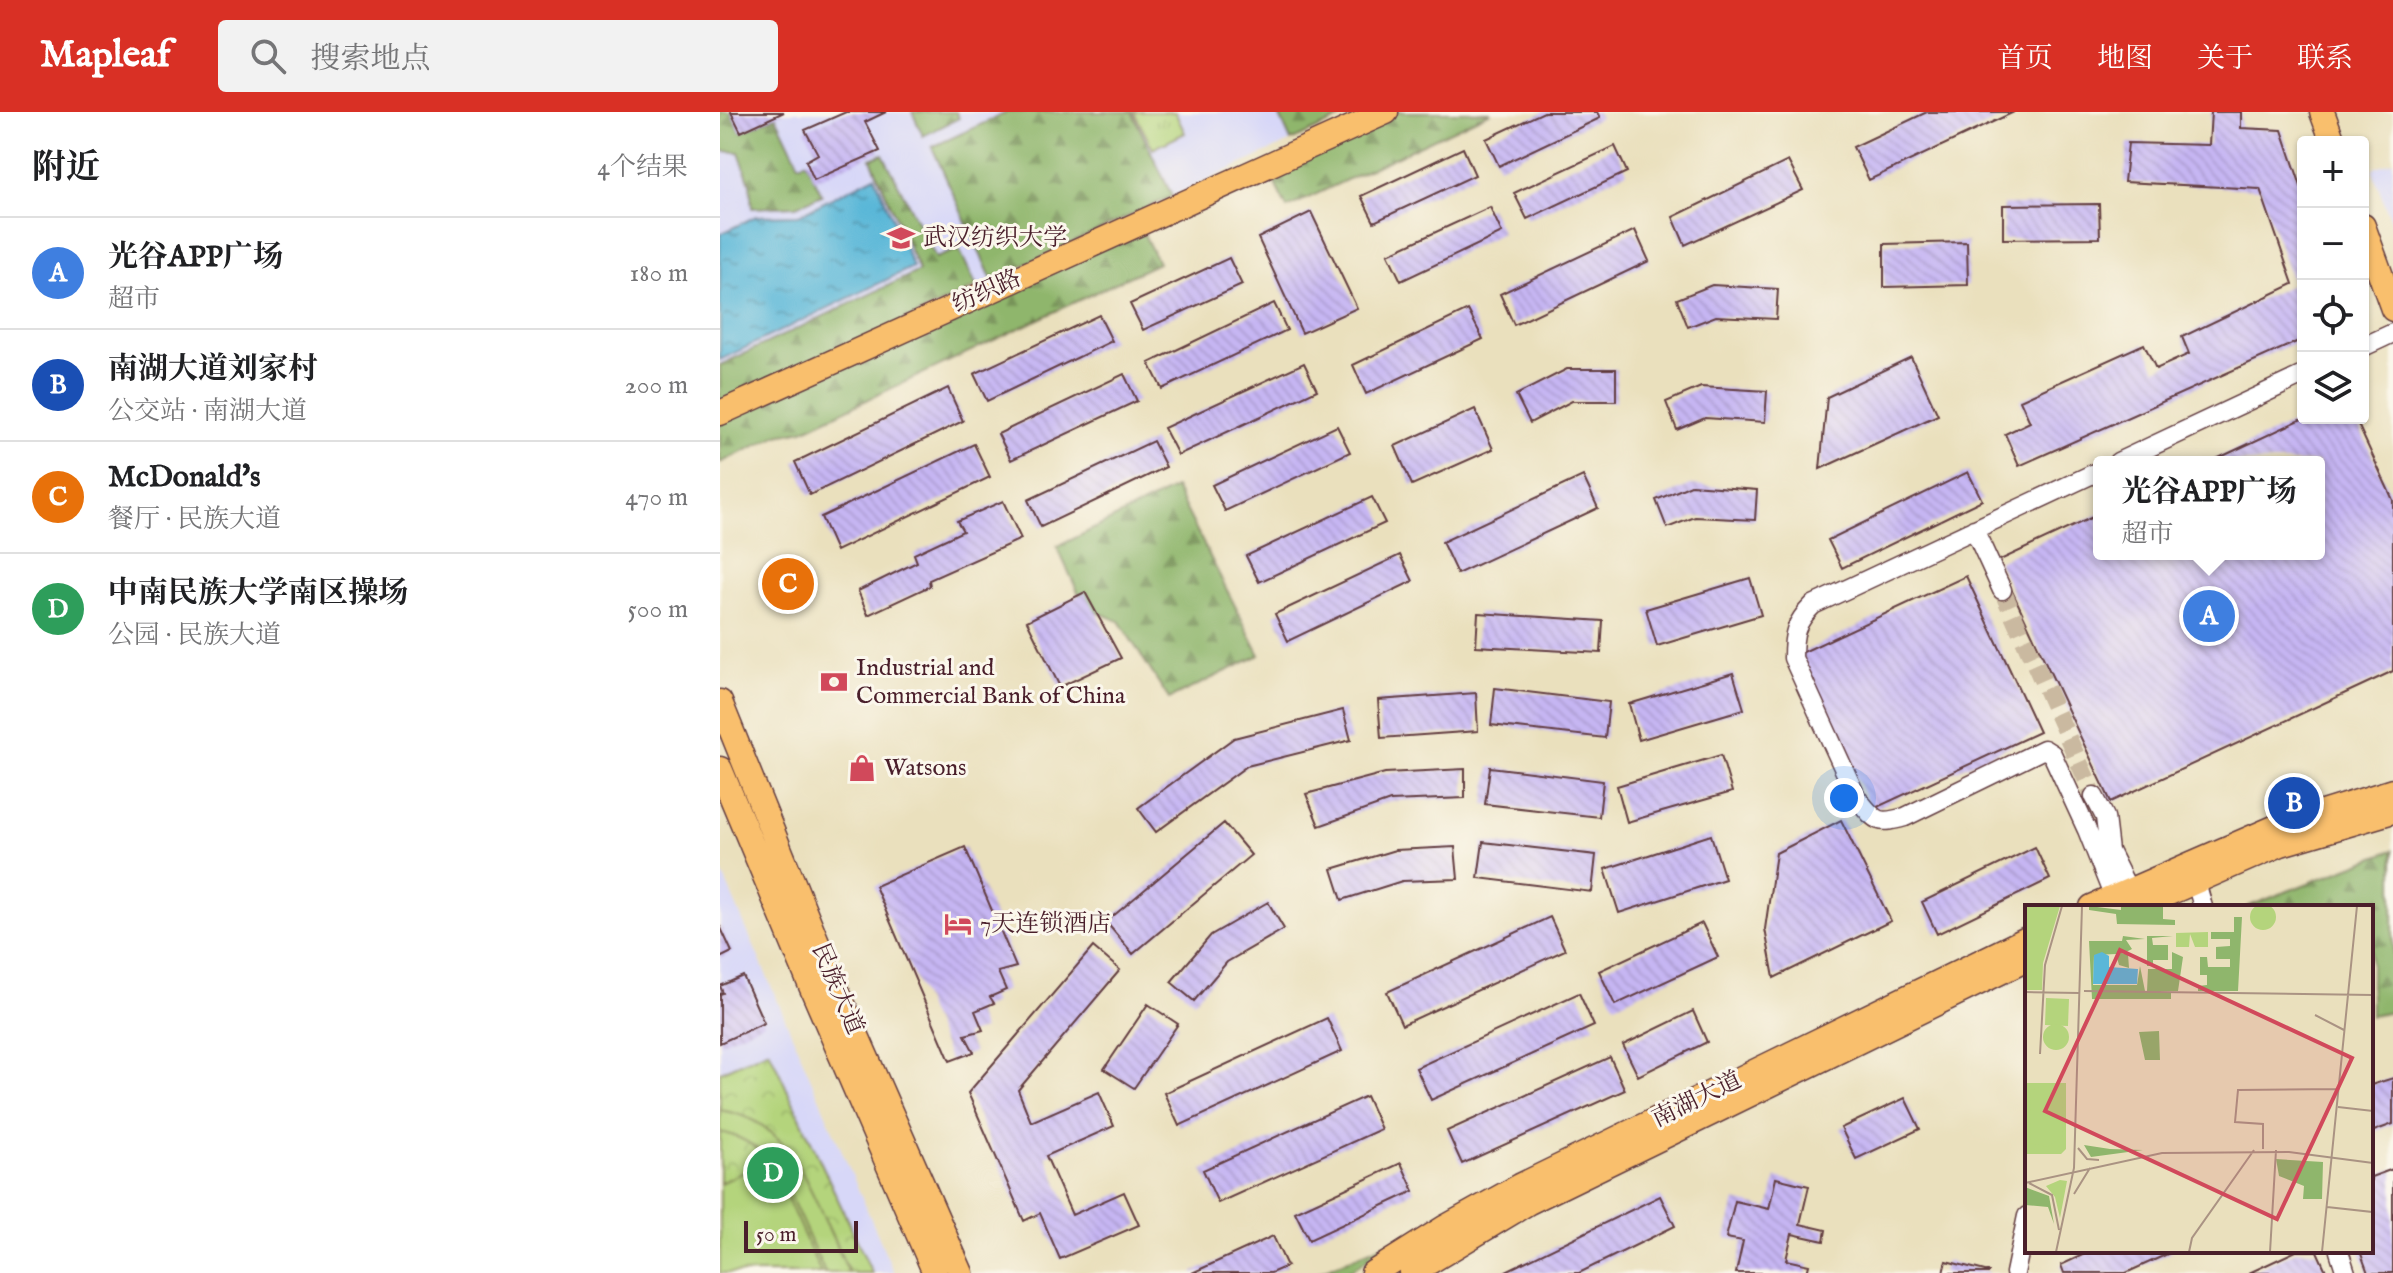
<!DOCTYPE html>
<html lang="zh">
<head>
<meta charset="utf-8">
<style>
  body { margin:0; font-family:"IM FELL English","Noto Serif SC",serif; background:#f2f2f2; color:#202124 }
  .controls { position:absolute; right:24px; top:24px; display:grid; overflow:hidden; border-radius:8px; box-shadow:0 2px 6px #0004 }
  .controls button { width:72px; height:72px; display:grid; place-items:center; padding:0; border:0; border-bottom:2px solid #e0e0e0; background:#fff; color:#202124; font:40px sans-serif }
  .scale { position:absolute; left:24px; bottom:20px; width:114px; box-sizing:border-box; padding-left:8px; border:4px solid #4a1f2b; border-top:0; font-size:22px; line-height:28px; white-space:nowrap; color:#4a1f2b; -webkit-text-stroke:6px #fbf7ec; paint-order:stroke }
  .you { position:absolute; left:1124px; top:686px; width:28px; height:28px; margin:-20px; border:6px solid #fff; border-radius:50%; background:#1a73e8; box-shadow:0 0 0 12px #1a73e833 }
  .badge { display:grid; place-items:center; width:52px; height:52px; border-radius:50%; background:#d93025; color:#fff; font-size:26px; font-weight:700 }
  .pin { position:absolute; translate:-50% -50%; border:4px solid #fff; box-shadow:0 2px 8px #0006 }
  .popup { position:absolute; left:1373px; top:344px; width:232px; height:104px; box-sizing:border-box; display:grid; place-content:center; border-radius:8px; background:#fff; filter:drop-shadow(0 2px 6px #0005); font-size:26px; white-space:nowrap; color:#757577 }
  .popup b { font-size:30px; color:#202124 }
  .popup::after { content:''; position:absolute; left:50%; top:100%; margin-left:-16px; border:16px solid transparent; border-top-color:#fff }
  .list { margin:0; padding:0; list-style:none }
  h2 { display:flex; justify-content:space-between; align-items:center; height:104px; margin:0; padding:0 32px; font-size:34px }
  h2 small { font-size:26px; font-weight:400; color:#757577 }
  .list li { display:grid; grid-template-columns:52px 1fr auto; gap:24px; align-items:center; box-sizing:border-box; height:112px; padding:0 32px; border-top:2px solid #e0e0e0 }
  .list b { display:block; font-size:30px; white-space:nowrap }
  .list p { margin:0; font-size:26px; white-space:nowrap; color:#757577 }
  .list em { font-size:26px; font-style:normal; color:#757577 }
  .icon { flex:none; width:44px; height:44px; fill:none; stroke:currentColor; stroke-width:2; stroke-linecap:round; stroke-linejoin:round }
  .map { position:relative; flex:none; width:1673px; height:1161px; overflow:hidden }
  header { display:flex; align-items:center; gap:48px; box-sizing:border-box; height:112px; padding:0 40px; background:#d93025; color:#fff }
  header strong { font-size:38px }
  nav { display:flex; gap:44px; margin-inline-start:auto; font-size:28px }
  .search { width:560px; height:72px; background:#f2f2f2; display:flex; align-items:center; gap:20px; box-sizing:border-box; padding:0 28px; border-radius:8px; color:#757577; font-size:30px }
  main { display:flex }
  aside { flex:1; background:#fff }
  .map>svg:first-child { display:block }
</style>
</head>
<body>
<header>
<strong>Mapleaf</strong>
<div class="search"><svg class="icon" aria-label="search" viewBox="0 0 24 24"><circle cx="10" cy="10" r="6"/><path d="M15 15l6 6"/></svg>搜索地点</div>
<nav><a>首页</a><a>地图</a><a>关于</a><a>联系</a></nav>
</header>
<main>
<aside>
<h2>附近<small>4个结果</small></h2>
<ul class="list">
<li><span class="badge" style="background:#3f7fe0">A</span><div><b>光谷APP广场</b><p>超市</p></div><em>180 m</em></li>
<li><span class="badge" style="background:#1a4fb4">B</span><div><b>南湖大道刘家村</b><p>公交站 · 南湖大道</p></div><em>200 m</em></li>
<li><span class="badge" style="background:#e8710a">C</span><div><b>McDonald's</b><p>餐厅 · 民族大道</p></div><em>470 m</em></li>
<li><span class="badge" style="background:#2e9e5b">D</span><div><b>中南民族大学南区操场</b><p>公园 · 民族大道</p></div><em>500 m</em></li>
</ul>
</aside>
<div class="map">
<svg width="1673" height="1161" viewBox="0 0 1673 1161">
  <defs>
    <pattern id="grass-tufts" width="24" height="20" patternUnits="userSpaceOnUse" patternTransform="scale(2)"><rect width="24" height="20" fill="#b4d47c"/><path d="M3 7l-1-3M5 7V3M7 7l1-3M15 17l-1-3M17 17v-4M19 17l1-3" fill="none" stroke="#9cb66b"/></pattern>
    <pattern id="forest-firs" width="22" height="20" patternUnits="userSpaceOnUse" patternTransform="scale(2)"><rect width="22" height="20" fill="#8fb66c"/><path d="M5 1l3.5 6h-7zM16 11l3.5 6h-7z" fill="#779359"/></pattern>
    <pattern id="park-crowns" width="20" height="18" patternUnits="userSpaceOnUse" patternTransform="scale(2)"><rect width="20" height="18" fill="#b4d47c"/><path d="M2 6a3 3 0 1 1 6 0M12 15a3 3 0 1 1 6 0" fill="none" stroke="#9cb66b"/></pattern>
    <pattern id="water-ripples" width="26" height="14" patternUnits="userSpaceOnUse" patternTransform="scale(2)"><rect width="26" height="14" fill="#5ab7d8"/><path d="M2 4q2-2 4 0t4 0M15 11q2-2 4 0t4 0" fill="none" stroke="#4c94af"/></pattern>
    <pattern id="building-back-hatch" width="6" height="6" patternUnits="userSpaceOnUse" patternTransform="scale(2)"><rect width="6" height="6" fill="#c6b6f3"/><path d="M-1 5l2 2M0 0l6 6M5-1l2 2" fill="none" stroke="#ac9cd0"/></pattern>
  </defs>
  <rect width="100%" height="100%" fill="#fbf7ec"/>
  <filter id="ink" filterUnits="userSpaceOnUse"><feTurbulence type="fractalNoise" baseFrequency=".0125" numOctaves="2"/><feDisplacementMap in="SourceGraphic" scale="16" xChannelSelector="R" yChannelSelector="G"/><feConvolveMatrix kernelMatrix="1 2 1 2 8 2 1 2 1" color-interpolation-filters="sRGB"/></filter>
  <filter id="wash" filterUnits="userSpaceOnUse"><feTurbulence type="fractalNoise" baseFrequency=".006" numOctaves="4" result="noise"/><feDisplacementMap in="SourceGraphic" scale="32" xChannelSelector="R" yChannelSelector="G"/><feGaussianBlur stdDeviation="1.8" result="paint"/><feColorMatrix in="noise" values="0 0 0 0 0 0 0 0 0 0 0 0 0 0 0 0 0 1.4 0 .05"/><feComposite in="paint" operator="in"/></filter>
  <g filter="url(#wash)">
    <rect width="100%" height="100%" fill="#eae0bd"/>
    <path fill="#d7d7f8" d="M0,0H634L0,294Z
      M1673,49V114L1652,57Z
      M0,756L73,925L174,1161H0Z"/>
    <path fill="url(#grass-tufts)" stroke="#7f7a54" stroke-width="2" d="M414,0H455L465,21L433,37Z"/>
    <path fill="url(#forest-firs)" stroke="#6c6a4c" stroke-width="2" d="M0,0H11L21,20L56,4L79,52L86,49L102,83L76,94L32,96L30,72L19,40L0,39Z
      M192,0H236L239,6L203,24Z
      M288,0H412L452,84L272,168L212,35Z
      M558,0H634L571,29Z
      M666,0H771L567,96L546,54Z
      M163,42L216,146L239,137L257,175L0,294V253L199,159L151,47Z
      M419,112L438,151L83,318L58,323L0,351V301Z
      M455,376L540,543L449,587L399,509L365,495L337,435Z
      M1673,738V900L1651,904V795H1527Z
      M686,1123L626,1161H597Z"/>
    <path fill="url(#park-crowns)" stroke="#7f7a54" stroke-width="2" d="M49,938L152,1161H0V960Z"/>
    <path fill="#b4d47c" stroke="#7f7a54" stroke-width="2" d="M0,998C58,1008 75,1044 98,1093C108,1116 119,1138 129,1161H105L62,1066L50,1049L101,1161H0V1071L49,1048C36,1033 19,1024 0,1020Z"/>
    <path fill="url(#water-ripples)" stroke="#526b82" stroke-width="2" d="M155,64L193,155L0,248V122L36,104L79,103Z"/>
    <g id="blocks">
      <path fill="url(#building-back-hatch)" d="M11,0H64L21,20Z
        M126,0H166L145,10L160,39L94,68L86,49L98,42L85,18Z
        M824,0H877L880,6L779,54L766,27Z
        M1207,0H1294L1149,68L1133,35Z
        M1491,0H1521V16L1562,18L1583,80V227L1299,354L1285,322L1310,310L1300,288L1424,232L1436,257L1469,242L1462,225L1573,172L1540,77L1404,70L1408,31L1489,33Z
        M895,34L907,60L807,107L794,81Z
        M743,36L755,63L654,110L641,84Z
        M1068,49L1083,78L965,133L953,105Z
        M1379,92L1380,126L1283,127V93Z
        M770,95L782,121L681,169L668,142Z
        M591,100L637,196L582,221L538,126Z
        M915,118L929,149L794,213L780,182Z
        M1247,130L1248,173L1164,175V132Z
        M509,146L522,173L423,218L410,192Z
        M992,173L1058,177L1056,207L996,204L968,215L957,187Z
        M554,191L567,218L442,277L429,251Z
        M748,198L763,227L646,282L633,253Z
        M379,203L392,229L267,289L254,262Z
        M1191,245L1218,303L1100,357L1107,285Z
        M584,251L597,278L458,343L444,316Z
        M847,257H896V289H852L810,311L796,283Z
        M404,262L417,289L291,348L278,322Z
        M981,275L1047,279L1045,310L985,306L957,318L946,290Z
        M228,276L243,309L90,383L75,350Z
        M755,297L773,337L692,373L675,334Z
        M1584,306H1635L1673,388V559L1391,690L1278,449L1379,402V442H1599V350H1490Z
        M617,314L630,340L505,399L492,373Z
        M433,329L446,355L321,415L308,388Z
        M254,332L270,365L116,439L101,405Z
        M1248,360L1262,388L1122,456L1108,428Z
        M863,364L878,396L737,462L722,430Z
        M971,373L1037,378L1035,408L975,405L947,416L936,388Z
        M652,385L665,411L539,470L526,444Z
        M283,389L301,427L209,468L210,474L148,503L138,479L197,450L194,442L243,419L237,409Z
        M680,443L693,469L568,529L555,502Z
        M1246,464L1319,620L1151,698L1079,542Z
        M1030,466L1041,503L937,534L926,497Z
        M365,480L401,546L340,575L307,509Z
        M758,501L883,509L881,541L756,534Z
        M1013,561L1024,597L919,628L909,592Z
        M775,576L889,590L885,626L771,613Z
        M756,581L758,619L661,626L658,588Z
        M623,598L631,628L527,654L436,720L418,696L514,626Z
        M1001,643L1012,680L907,710L897,674Z
        M770,655L883,669L879,705L765,692Z
        M745,657V686L670,689L599,714L586,682L665,661Z
        M1121,708L1171,809L1054,866L1045,817L1056,741Z
        M504,711L531,743L413,842L386,810Z
        M991,723L1005,767L899,801L885,757Z
        M763,730L876,743L872,780L758,766Z
        M245,735L296,855L278,860L286,878L270,885L274,891L255,899L263,918L245,923L254,940L230,949L155,774Z
        M735,735L738,767L682,769L622,788L612,757L675,738Z
        M1315,735L1330,767L1217,822L1202,790Z
        M548,790L564,817L507,850L474,889L451,870L491,823Z
        M830,805L845,838L682,913L667,880Z
        M982,811L998,845L895,893L879,859Z
        M0,814L12,840L0,846Z
        M373,835L400,858L298,978L311,1010L379,980L394,1014L326,1044L352,1103L404,1080L419,1113L340,1147L320,1101L304,1109L248,981Z
        M23,864L44,911L0,931V882L3,881L0,874Z
        M859,881L874,914L711,988L696,956Z
        M428,892L458,912L414,976L384,957Z
        M973,899L987,930L918,964L903,933Z
        M607,906L622,939L459,1014L444,981Z
        M890,945L905,978L742,1052L727,1019Z
        M1673,966V1012L1651,1020V973Z
        M646,984L661,1017L498,1091L483,1058Z
        M1185,986L1200,1017L1136,1047L1121,1016Z
        M681,1051L694,1079L589,1128L575,1100Z
        M1673,1057V1161H1648L1640,1139H1651V1065Z
        M1056,1066L1089,1074L1080,1112L1106,1118L1104,1129L1072,1122L1066,1148L1089,1153L1087,1161H1016L1023,1129L1006,1126L1015,1089L1049,1097Z
        M940,1084L955,1114L859,1161H787L786,1159Z
        M553,1124L567,1154L551,1161H472Z
        M1371,1139H1454L1406,1161H1344L1341,1153Z
        M1576,1139H1597L1607,1161H1529Z
        M1226,1149L1269,1160V1161H1223Z"/>
    </g>
  </g>
  <g filter="url(#ink)">
    <use href="#blocks" fill-opacity="0" stroke="#623c41" stroke-width="2"/>
    <g fill="none" stroke-linecap="round" stroke-linejoin="round">
      <path stroke="#cab9a0" stroke-width="18" stroke-dasharray="18 9" stroke-linecap="butt" d="M1282,478L1374,684"/>
      <g stroke="#623c41" stroke-width="21">
        <path id="minor" d="M1643,235L1673,221
          M1398,350L1583,263
          M1379,359L1093,493C1075,511 1073,522 1073,546L1137,686C1156,709 1156,713 1185,705L1324,637L1332,642L1367,718L1394,786
          M1254,417L1282,478
          M1374,684L1385,705L1389,739L1409,779
          M1473,759L1483,795
          M1619,1139L1626,1161
          M1295,1161L1307,1104"/>
      </g>
      <g stroke="#623c41" stroke-width="27">
        <path id="major" d="M1602,0L1613,30
          M1643,114L1673,197
          M0,301L666,0
          M0,590L112,867L241,1161
          M0,657L91,874L215,1161
          M1372,795L1554,716L1673,679
          M1417,795L1561,732L1673,699
          M653,1161L726,1115L800,1074L1307,827
          M691,1161L809,1090L1307,847"/>
      </g>
      <use href="#minor" stroke="#fff" stroke-width="18"/>
      <use href="#major" stroke="#f9bf6d" stroke-width="24"/>
    </g>
  </g>
  <defs>
    <g id="university-bare" transform="scale(2.16)"><path d="M0-5L7-2L0 1L-7-2ZM-4 1L0 2.5L4 1V4Q0 6-4 4Z" fill="#d1495b" stroke="#fbf7ec" stroke-width="2.5" paint-order="stroke"/></g>
    <g id="bank-bare" transform="scale(2.16)"><path d="M-6-4H6V4H-6ZM0-2.3a2.3 2.3 0 1 0 0 4.6a2.3 2.3 0 1 0 0-4.6Z" fill="#d1495b" stroke="#fbf7ec" stroke-width="2.5" paint-order="stroke"/></g>
    <g id="shop-bare" transform="scale(2.16)"><path d="M-5-2.5h2.3a2.7 3.5 0 0 1 5.4 0H5L5.5 6h-11ZM-1.5-2.5h3a1.5 2.3 0 0 0-3 0Z" fill="#d1495b" stroke="#fbf7ec" stroke-width="2.5" paint-order="stroke"/></g>
    <g id="hotel-bare" transform="scale(2.16)"><path d="M-6-4.5h1.5V1H6V5H4.5V3h-9V5H-6ZM-4 0a1.8 1.8 0 1 1 3.6 0ZM.5 0V-2.5h3Q6-2.5 6 0Z" fill="#d1495b" stroke="#fbf7ec" stroke-width="2.5" paint-order="stroke"/></g>
  </defs>
  <g fill-rule="evenodd">
    <use href="#university-bare" x="181" y="126"/>
    <use href="#bank-bare" x="114" y="570"/>
    <use href="#shop-bare" x="142" y="656"/>
    <use href="#hotel-bare" x="238" y="812"/>
  </g>
  <g text-anchor="middle" dominant-baseline="central" stroke-width="6" stroke-linejoin="round" paint-order="stroke">
    <g font-size="24" fill="#4a1f2b" stroke="#fbf7ec" text-anchor="start">
      <text x="203" y="126">武汉纺织大学</text>
      <text x="136" y="556">Industrial and<tspan x="136" dy="28">Commercial Bank of China</tspan></text>
      <text x="164" y="656">Watsons</text>
      <text x="260" y="812">7天连锁酒店</text>
    </g>
    <g font-size="24" fill="#4a1f2b" stroke="#fbf7ec">
      <text transform="translate(267 180) rotate(-24)">纺织路</text>
      <text transform="translate(117 877) rotate(67)">民族大道</text>
      <text transform="translate(977 988) rotate(-26)">南湖大道</text>
    </g>
  </g>
  <g transform="translate(1305 793)">
    <rect width="348" height="348" fill="#eae0bd"/>
    <path d="M183,27V42H170L165,29L164,42H151V28ZM35,275L42,276L35,313L30,292L21,281Z" fill="#b4d47c"/>
    <path d="M64,1L96,5V1H138V14L150,15V20L92,19L91,9L64,5ZM209,12H217L213,86H173V81L182,80V70H175V52H182L183,62H205V54H191V42L205,41V34H186V27H209ZM98,31L120,34L101,35L107,44L97,49H103L104,63L94,60L91,49L69,50L68,80H112L115,61L120,86L146,88V94H67L64,36H97ZM122,31H148L127,33L128,40H143V55H128V61H122ZM147,47L158,52L153,86H122L123,64H147ZM134,126L135,155H120L114,127ZM59,240L85,244L118,245L66,252ZM251,254L298,257L297,294H278L279,281L254,271ZM0,282L24,291L29,319L23,302L0,300Z" fill="#8fb66c"/>
    <path d="M0,1H35L18,58L17,85H0ZM21,93L44,94L43,121L20,120ZM0,178H41V244L36,249H0Z" fill="#b4d47c"/>
    <path d="M225 12a13 13 0 1 1 26 0a13 13 0 1 1-26 0ZM18 132a13 13 0 1 1 26 0a13 13 0 1 1-26 0ZM20,181L33,185L38,197L37,232L22,242L5,238L6,185Z" fill="#b4d47c"/>
    <path d="M77,47L84,51V62L113,64L112,79H68L69,50Z" fill="#5ab7d8"/>
    <path fill="none" stroke="#aa9383" stroke-width="2" d="M59,86L348,90M0,87L54,88M290,110L319,125M15,149L20,60L37,1M313,202L348,206M53,243L62,254L74,255M238,244V219L210,217L213,185L313,184M0,278L137,248L264,247L348,258M4,278L27,290L34,325M49,289L65,263M302,302L347,307L348,318M31,347L49,263L57,1M164,347L167,333L229,245M245,347L251,245M297,347L332,1"/>
    <path fill="#d1495b" fill-opacity="0.15" stroke="#d1495b" stroke-width="4" d="M95,45L327,153L252,314L20,206Z"/>
    <rect width="348" height="348" fill="none" stroke="#4a1f2b" stroke-width="4"/>
  </g>
</svg>
<div class="controls">
<button>+</button>
<button>−</button>
<button><svg class="icon" aria-label="locate" viewBox="0 0 24 24"><circle cx="12" cy="12" r="6"/><path d="M12 2v4M12 18v4M2 12h4M18 12h4"/></svg></button>
<button><svg class="icon" aria-label="layers" viewBox="0 0 24 24"><path d="M12 4l9 5-9 5-9-5zM3 14l9 5 9-5"/></svg></button>
</div>
<div class="scale">50 m</div>
<div class="you"></div>
<div class="pin badge" style="left:1489px;top:504px;background:#3f7fe0">A</div>
<div class="popup"><b>光谷APP广场</b>超市</div>
<div class="pin badge" style="left:1574px;top:691px;background:#1a4fb4">B</div>
<div class="pin badge" style="left:68px;top:472px;background:#e8710a">C</div>
<div class="pin badge" style="left:53px;top:1061px;background:#2e9e5b">D</div>
</div>
</main>
</body>
</html>
